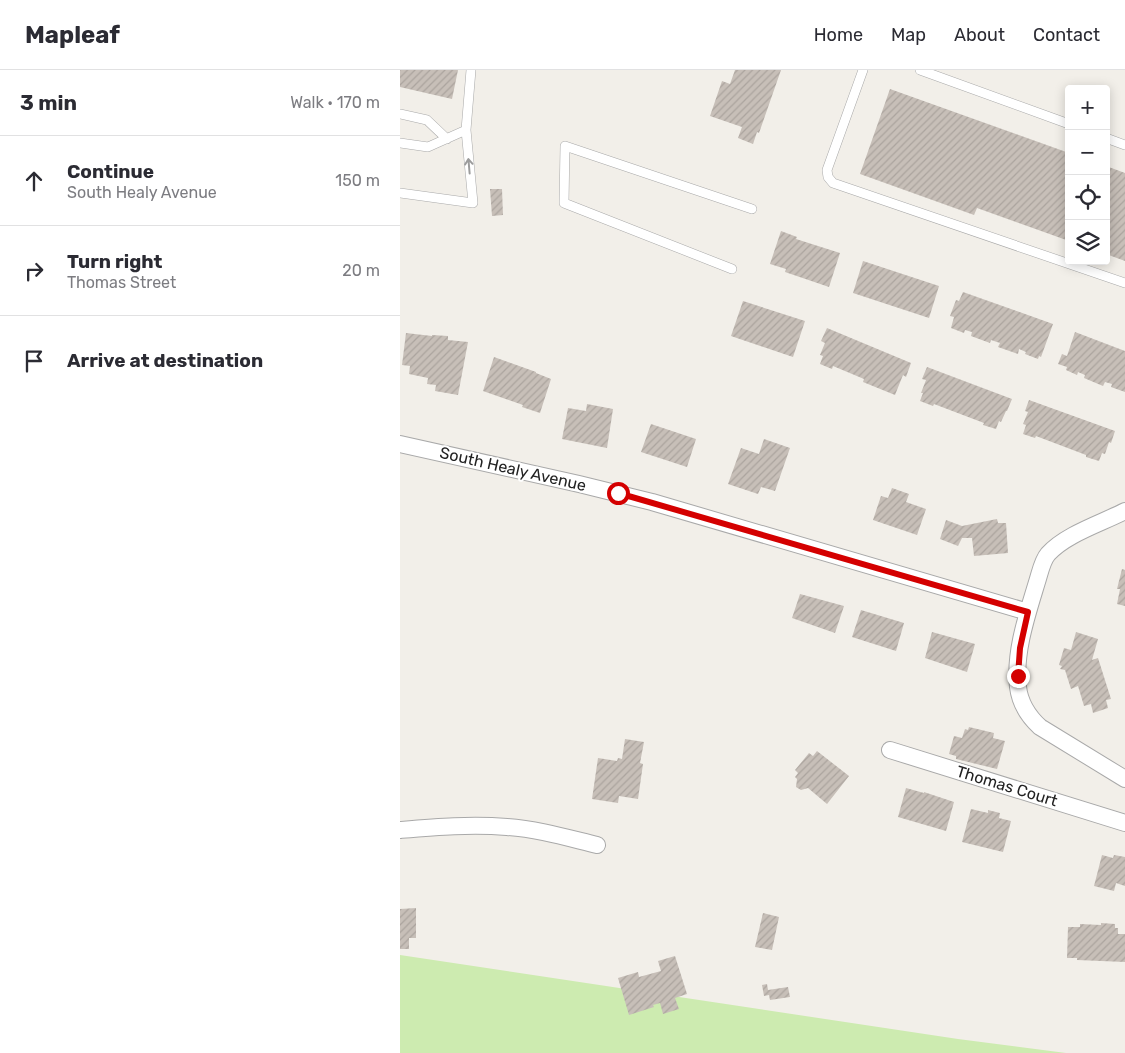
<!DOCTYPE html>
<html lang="en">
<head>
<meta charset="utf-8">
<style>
  body { margin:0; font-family:Rubik,sans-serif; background:#f7f7f7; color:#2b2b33 }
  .controls { position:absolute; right:15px; top:15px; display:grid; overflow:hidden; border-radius:5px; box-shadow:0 2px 12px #0003 }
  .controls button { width:45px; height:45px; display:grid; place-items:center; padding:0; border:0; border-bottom:1px solid #e1e1e2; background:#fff; color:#2b2b33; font:25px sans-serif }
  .stop { position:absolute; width:15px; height:15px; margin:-11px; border:4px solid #d40000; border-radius:50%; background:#fff }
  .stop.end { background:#d40000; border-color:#fff; box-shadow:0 1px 5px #0008 }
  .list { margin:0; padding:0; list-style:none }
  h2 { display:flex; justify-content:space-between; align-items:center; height:65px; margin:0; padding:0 20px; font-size:21px }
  h2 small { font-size:16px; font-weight:400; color:#7c7c81 }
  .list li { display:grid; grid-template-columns:32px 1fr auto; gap:15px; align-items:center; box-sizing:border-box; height:90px; padding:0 20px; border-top:1px solid #e1e1e2 }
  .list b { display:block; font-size:19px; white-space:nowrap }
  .list p { margin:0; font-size:16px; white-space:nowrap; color:#7c7c81 }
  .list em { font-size:16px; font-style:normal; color:#7c7c81 }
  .icon { flex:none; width:28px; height:28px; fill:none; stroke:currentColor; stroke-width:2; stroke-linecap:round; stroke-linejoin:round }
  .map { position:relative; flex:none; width:725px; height:983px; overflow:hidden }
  header { display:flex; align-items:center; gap:30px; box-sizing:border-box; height:70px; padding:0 25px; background:#fff; border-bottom:1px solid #e1e1e2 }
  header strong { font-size:24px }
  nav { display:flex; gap:28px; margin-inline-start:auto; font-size:18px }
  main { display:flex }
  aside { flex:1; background:#fff }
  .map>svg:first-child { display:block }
</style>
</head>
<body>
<header>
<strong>Mapleaf</strong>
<nav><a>Home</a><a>Map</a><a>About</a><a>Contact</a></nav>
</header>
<main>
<aside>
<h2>3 min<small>Walk · 170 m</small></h2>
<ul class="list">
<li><svg class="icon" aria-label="ahead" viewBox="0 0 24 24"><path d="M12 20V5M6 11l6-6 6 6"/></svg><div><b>Continue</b><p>South Healy Avenue</p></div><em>150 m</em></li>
<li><svg class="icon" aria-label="right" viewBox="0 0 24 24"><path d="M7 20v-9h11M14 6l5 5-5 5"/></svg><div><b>Turn right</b><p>Thomas Street</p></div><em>20 m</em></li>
<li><svg class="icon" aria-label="arrive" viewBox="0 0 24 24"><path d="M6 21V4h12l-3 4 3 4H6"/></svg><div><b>Arrive at destination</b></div></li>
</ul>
</aside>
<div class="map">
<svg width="725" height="983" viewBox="0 0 725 983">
  <defs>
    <pattern id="building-hatch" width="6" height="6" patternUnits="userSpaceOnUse" patternTransform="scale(1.25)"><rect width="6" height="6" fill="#c7bfb8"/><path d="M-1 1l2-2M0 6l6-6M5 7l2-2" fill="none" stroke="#aba49e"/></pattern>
  </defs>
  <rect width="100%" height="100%" fill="#f2efe9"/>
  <path fill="#cdebb0" d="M0,885L558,969L666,983H0Z"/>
  <path fill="url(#building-hatch)" d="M0,0H58L52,29L0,17Z
    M335,0H381L359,63L357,62L353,74L338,68L342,57L310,46L322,11L330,14Z
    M490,19L669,83V171L577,138L574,145L460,104Z
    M706,96L725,103V191L706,184Z
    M90,119H102L103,145L92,146Z
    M381,161L397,167L396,169L440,183L429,217L385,202L386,199L370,194Z
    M463,191L539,216L529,248L453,223Z
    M563,222L653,254L641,287L639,286L638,289L625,284L626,282L619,279L618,284L598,277L600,273L591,270L590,273L571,266L572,262L565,260L564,263L551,258L554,247L550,246L556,230L559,231Z
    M343,231L405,251L393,287L331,266Z
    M427,258L511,293L506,307L503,305L495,325L463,312L464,309L433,296L432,299L420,294L423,286L420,285L425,273L421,271Z
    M675,262L725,281V322L711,317L712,314L705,312L703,316L684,308L685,305L678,302L677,305L666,300L667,297L658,294L662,284L667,286Z
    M6,263L32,266V265L48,266V270L68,272L58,325L35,321L36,315L27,314L28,308L9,304L10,296L2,295Z
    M94,287L136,302V303L151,309L140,343L122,337L123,335L83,321Z
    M527,297L612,329L607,341H606L601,352L599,351L596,359L583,355L584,353L534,334L533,336L520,331L523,323H521L526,310L522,309Z
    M629,330L715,361L711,373L709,372L705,384L702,383L699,391L686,387V385L636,366L635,368L623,364L626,355L623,354L628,342L625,341Z
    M187,334L213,339L207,378L162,369L168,338L186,341Z
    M251,354L296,369L287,397L241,382Z
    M364,369L390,378L375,421L361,417L358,424L328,414L341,378L359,384Z
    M492,418L509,424L506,432L526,439L517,465L473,450L481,426L488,428Z
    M597,449L598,453H606L608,483L574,486L572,468H562L558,476L540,469L546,450L562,456Z
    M722,499L725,500V536L717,534L720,519H717Z
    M400,524L444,536L435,563L392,548Z
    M461,540L504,553L496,581L452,567Z
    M532,562L575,574L567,602L525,588Z
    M676,562L698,569L692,590L698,588L711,629L706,630L708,638L693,643L691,634L684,636L678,616L671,619L665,600L660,599L662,596L659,595L664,578L671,580Z
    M569,657L594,663L593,668L605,671L597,699L556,689V686L549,684L554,666L562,668L565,659L568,660Z
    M225,669L244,672L240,693L243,694L238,729L219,726L218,733L192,729L198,688L217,691L218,688L222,689Z
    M417,681L449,706L427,734L408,718L401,720L396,717L397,709L395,707L398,703L395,700L409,683L413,686Z
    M506,718L524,723V722L554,732L546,761L498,747Z
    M571,739L588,743V740L600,743L599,748L611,751L603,782L562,772Z
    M702,785L713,788L714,785L725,787V816L716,813L714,821L694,816Z
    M16,838V868H9V879H0V839Z
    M363,843L379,847L372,880L355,877Z
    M701,853L715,854V858H718V864H725V892L677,890V888H667L668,857H680V854L701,855Z
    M275,886L287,924L275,928L279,939L263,944L260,933L253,935L254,937L229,945L218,908L238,902L239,907L261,901L258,891Z
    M367,914L368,920L388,917L390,927L370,930L369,925L364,926L362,915Z"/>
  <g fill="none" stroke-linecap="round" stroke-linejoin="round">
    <g stroke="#a9a9a9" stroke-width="10">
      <path id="lane" d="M463,0L427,100L428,107L433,113L725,213
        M520,0L669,54
        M0,44L27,50L47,69
        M706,68L725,75
        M0,73L28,77L66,60
        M0,123L73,133L66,60L71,0
        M332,199L164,133L165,76L352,139"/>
    </g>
    <g stroke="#a9a9a9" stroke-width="18">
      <path id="street" d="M0,374L179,414L252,432L628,542
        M725,441C702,453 666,464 648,484C642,491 640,503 637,512C627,545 614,583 618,617C620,633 628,646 640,657L725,709
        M490,680L725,753
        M0,760C36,757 71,754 107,757C138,759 168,768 197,775"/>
    </g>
    <use href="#lane" stroke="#fff" stroke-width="9"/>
    <use href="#street" stroke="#fff" stroke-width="16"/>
  </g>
  <defs><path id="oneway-shaft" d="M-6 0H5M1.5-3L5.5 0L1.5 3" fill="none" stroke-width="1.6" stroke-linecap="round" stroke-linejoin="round" transform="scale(1.25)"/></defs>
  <use stroke="#9c9c9c" href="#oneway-shaft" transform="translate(69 96) rotate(-95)"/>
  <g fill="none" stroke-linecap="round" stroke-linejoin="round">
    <path stroke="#d40000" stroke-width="6" d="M218,423L628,542L620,578L618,606"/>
  </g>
  <g text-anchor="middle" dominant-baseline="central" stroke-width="4" stroke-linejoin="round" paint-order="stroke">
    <g font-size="16" fill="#222" stroke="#fff">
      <text transform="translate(113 399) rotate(13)">South Healy Avenue</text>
      <text transform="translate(607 716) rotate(17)">Thomas Court</text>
    </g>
  </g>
</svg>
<div class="controls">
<button>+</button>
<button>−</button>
<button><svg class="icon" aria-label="locate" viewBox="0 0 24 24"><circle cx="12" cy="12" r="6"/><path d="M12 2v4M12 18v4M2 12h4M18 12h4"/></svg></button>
<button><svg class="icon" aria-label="layers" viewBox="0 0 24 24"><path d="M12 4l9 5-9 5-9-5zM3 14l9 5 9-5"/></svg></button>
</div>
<div class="stop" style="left:218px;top:423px"></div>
<div class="stop end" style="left:618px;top:606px"></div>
</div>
</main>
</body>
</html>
